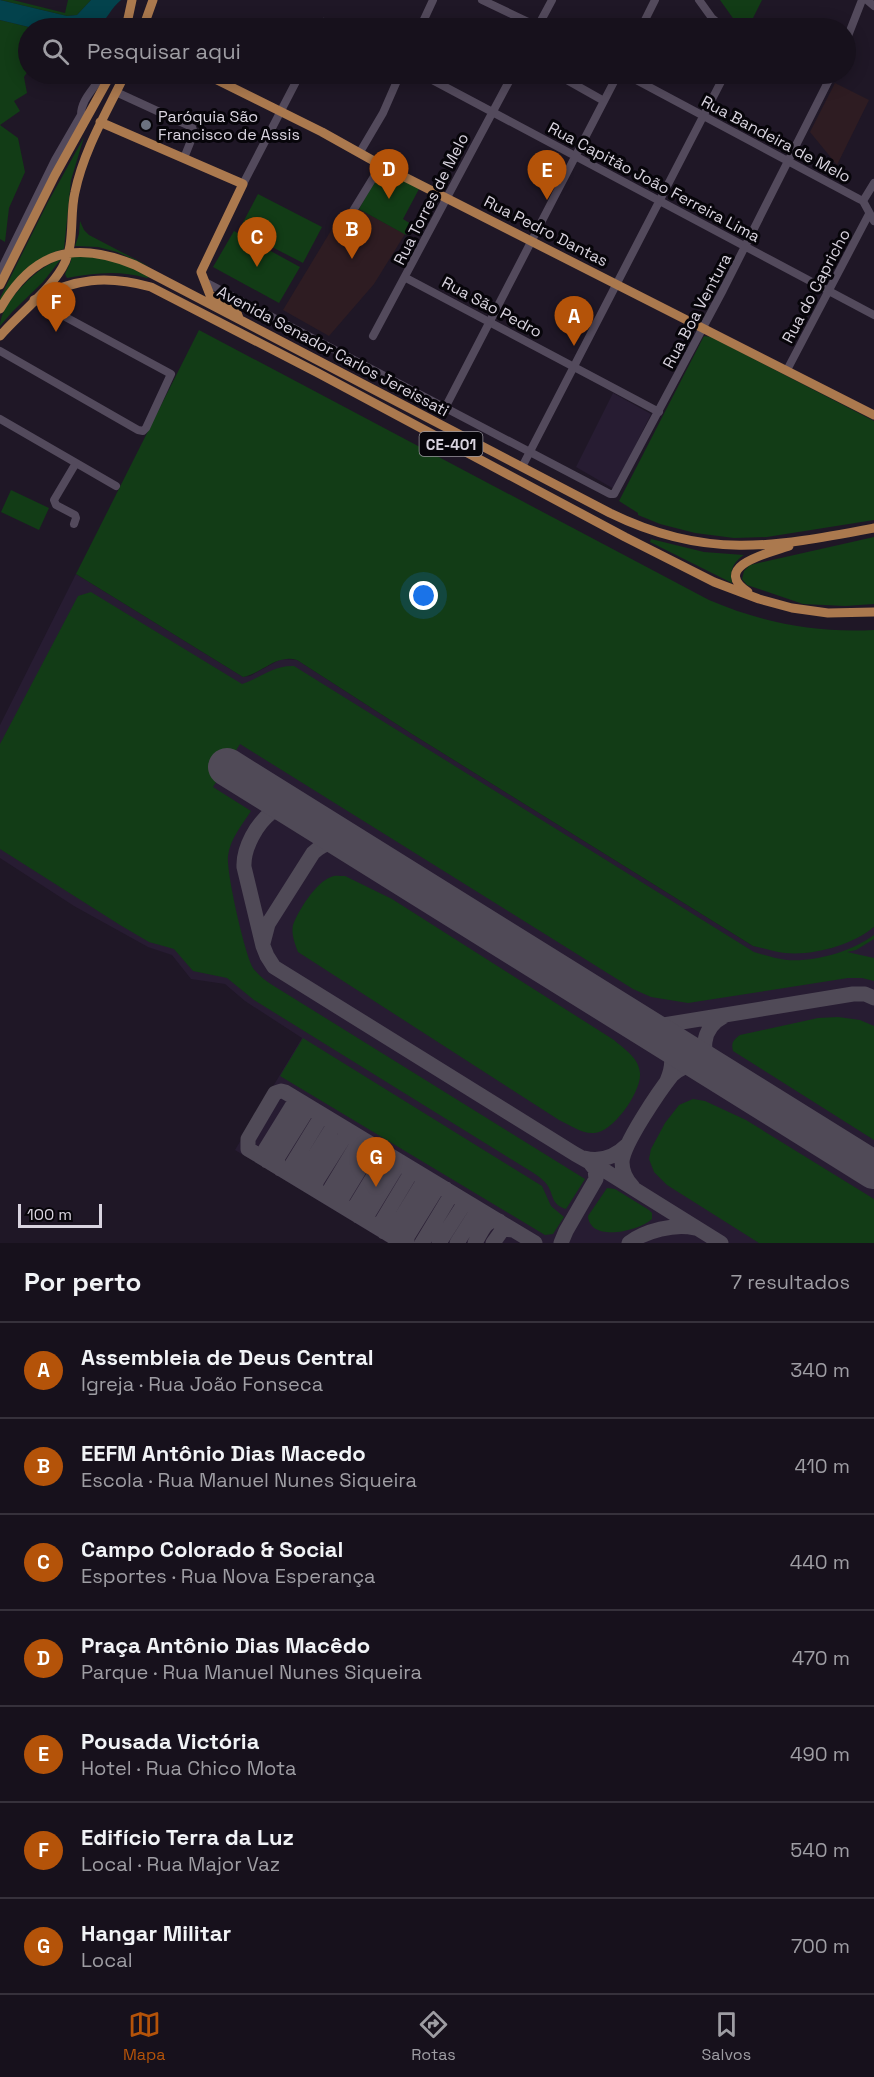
<!DOCTYPE html>
<html lang="pt">
<head>
<meta charset="utf-8">
<style>
  body { margin:0; font-family:"Space Grotesk",sans-serif; background:#241f29; color:#f1f3f6 }
  .scale { position:absolute; left:18px; bottom:15px; width:84px; box-sizing:border-box; padding-left:6px; border:3px solid #d9d4df; border-top:0; font-size:16px; line-height:21px; white-space:nowrap; color:#d9d4df; -webkit-text-stroke:4px #07050a; paint-order:stroke }
  .you { position:absolute; left:424px; top:596px; width:21px; height:21px; margin:-15px; border:4px solid #fff; border-radius:50%; background:#1a73e8; box-shadow:0 0 0 9px #1a73e833 }
  .badge { display:grid; place-items:center; width:39px; height:39px; border-radius:50%; background:#b45309; color:#fff; font-size:20px; font-weight:700 }
  .pin { position:absolute; translate:-50% -50px; filter:drop-shadow(0 2px 3px #0008) }
  .pin::after { content:''; position:absolute; top:32px; width:21px; height:18px; background:inherit; clip-path:polygon(0 0,100% 0,50% 100%) }
  .list { margin:0; padding:0; list-style:none }
  h2 { display:flex; justify-content:space-between; align-items:center; height:78px; margin:0; padding:0 24px; font-size:26px }
  h2 small { font-size:20px; font-weight:400; color:#9e9da3 }
  .list li { display:grid; grid-template-columns:39px 1fr auto; gap:18px; align-items:center; box-sizing:border-box; height:96px; padding:0 24px; border-top:2px solid #36313b }
  .list b { display:block; font-size:22px; white-space:nowrap }
  .list p { margin:0; font-size:20px; white-space:nowrap; color:#9e9da3 }
  .list em { font-size:20px; font-style:normal; color:#9e9da3 }
  .icon { flex:none; width:33px; height:33px; fill:none; stroke:currentColor; stroke-width:2; stroke-linecap:round; stroke-linejoin:round }
  .map { position:relative; flex:none; width:874px; height:1243px; overflow:hidden }
  .search { position:absolute; background:#17111c; box-shadow:0 3px 15px #0003; left:18px; right:18px; top:18px; height:66px; display:flex; align-items:center; gap:15px; box-sizing:border-box; padding:0 21px; border-radius:33px; color:#9e9da3; font-size:22px }
  .sheet { height:750px; background:#17111c }
  nav { display:flex; justify-content:space-around; align-items:center; box-sizing:border-box; height:84px; border-top:2px solid #36313b; background:#17111c; font-size:16px; color:#9e9da3 }
  nav a { display:grid; justify-items:center; gap:3px }
  nav .on { color:#b45309 }
  .map>svg:first-child { display:block }
</style>
</head>
<body>
<div class="map">
<svg width="874" height="1243" viewBox="0 0 874 1243">
  <rect width="100%" height="100%" fill="#1f1726"/>
  <path fill="#271c32" d="M613,393L651,414L614,489L576,467Z
    M76,574L243,677L250,676L281,659L297,660L412,734L753,946L804,953L831,948L860,936L874,927V1243H388L235,1150L302,1038L245,1001L225,984L191,979L172,955L148,947L74,906L0,858V725Z"/>
  <path fill="#2e1c22" d="M835,83L869,100L837,165L810,132Z
    M359,209L405,234L374,284L329,336L283,310L338,219L354,218Z"/>
  <path fill="#123c16" d="M0,0H13L65,13L68,0H91L77,15L67,16Z
    M720,0H762L748,28H740Z
    M0,20L33,28H28V71L24,77L27,93L14,101L20,111L0,125L18,138L25,172L9,208L5,242L0,239Z
    M84,137L71,180L64,249C33,257 17,278 0,303V298L48,202Z
    M384,169L419,189L403,219L411,224L406,235L359,209L380,171Z
    M258,194L322,227L303,263L239,230Z
    M80,221L84,230L89,235L152,268L117,252L98,247L75,246L79,234Z
    M234,231L300,267L279,303L213,267Z
    M83,255L121,263L149,277L147,278C119,270 94,273 67,278L65,274L71,261L70,256Z
    M61,259L43,282L13,311L0,326C0,303 39,265 61,259Z
    M199,330L709,600C763,623 815,633 874,630V927C852,945 813,956 785,953C775,952 764,948 753,946L412,734L297,660C276,654 263,673 243,677L76,574Z
    M704,336L711,337L874,421V520L767,537L734,538L695,533L660,524L638,515V513L619,501Z
    M11,490L49,508L39,530L1,512Z
    M874,537V604L845,606L803,604L747,585L742,579L744,571L750,565Z
    M651,539L704,552L744,555C732,563 730,571 732,583L650,542Z
    M91,592L242,684C260,678 274,665 294,666L754,952C765,955 776,959 787,960C815,962 851,952 874,935V939L856,950L847,952L874,958V981L862,978H848L688,1003L651,997L633,989L240,744L213,787L251,811C242,825 230,839 228,856C226,872 245,955 253,968C260,978 272,985 282,991L585,1179L566,1209C552,1205 554,1197 548,1186C544,1180 538,1176 532,1172L254,1000L227,978L193,971L174,949L149,942L120,925L0,849V744L78,596Z
    M345,876L392,899L614,1040C624,1049 639,1058 640,1073C642,1091 613,1133 594,1133C582,1134 570,1125 559,1120L298,952C295,944 291,934 293,925C298,911 316,882 331,877C334,875 340,876 345,876Z
    M838,1017L860,1020L874,1026V1140L733,1051C731,1043 733,1040 740,1035L818,1018Z
    M303,1038L542,1186L551,1206L564,1217L553,1234L545,1235L280,1076Z
    M693,1099L705,1101L746,1120L874,1199V1243H759L667,1185L654,1172L649,1159L651,1149L665,1123L679,1105Z
    M607,1188L615,1189L649,1210L652,1213V1219C639,1231 590,1243 588,1216Z"/>
  <path fill="#03424c" d="M0,0L67,16L77,15L91,0H121C111,8 107,19 98,28H33L0,20Z"/>
  <g fill="none" stroke-linecap="round" stroke-linejoin="round">
    <path stroke="#504a57" stroke-width="15" d="M305,815L288,811L272,812C257,823 243,848 244,867L263,946L267,956L274,967L575,1154L607,1172L721,1243
      M263,943L268,924L313,853C326,840 340,840 357,847
      M637,1023L657,1026L853,994H865L874,998
      M642,1026C665,1041 680,1051 667,1081
      M718,1072C698,1055 701,1028 724,1016
      M584,1158C600,1162 615,1157 627,1145
      M267,1161L264,1155L265,1150L294,1103H303
      M280,1169L277,1164L278,1157L306,1112L312,1110L316,1111
      M293,1176L290,1172L291,1166L318,1122L322,1118H328
      M306,1184L303,1180V1175L331,1130L334,1126H341
      M633,1187C626,1180 622,1172 622,1162C623,1144 660,1090 672,1075C688,1060 703,1065 720,1074
      M319,1192L316,1187V1182L343,1139L349,1133L354,1134
      M332,1200L329,1195L331,1188L357,1145L361,1142H367
      M345,1208L342,1203V1198L370,1152L374,1149L380,1150
      M358,1216L355,1212L356,1205L384,1159L389,1157L394,1158
      M372,1224L368,1220V1214L396,1168L402,1165L407,1166
      M384,1232L381,1226L382,1221L409,1176L415,1172L420,1174
      M398,1240L395,1237L394,1230L422,1184L427,1181L433,1182
      M403,1243L248,1149V1139L275,1093L281,1091L285,1092L535,1243
      M407,1243V1237L436,1190L440,1188L446,1189
      M422,1243L448,1200L453,1196L458,1197
      M439,1243L462,1207L466,1204L472,1205
      M457,1243L476,1213H485
      M475,1243C481,1233 486,1217 499,1221
      M493,1243L503,1229L513,1230
      M561,1243L566,1231L596,1179L595,1169L591,1164
      M629,1243C645,1231 675,1223 695,1228"/>
    <path stroke="#504a57" stroke-width="38" d="M227,767L874,1170"/>
    <path stroke="#534a5c" stroke-width="8" d="M482,0L541,28
      M699,0L712,18L724,28
      M867,0L874,6
      M119,28L120,23
      M321,28L324,22L336,28
      M420,28L433,0
      M537,28L552,0
      M641,28L655,0
      M846,41L862,0
      M421,74L874,315
      M625,74L859,199L863,201L874,221
      M565,79L604,101
      M116,92L192,127L194,133L184,158
      M360,152L383,113L400,74
      M243,184L300,74
      M863,201L874,183
      M351,214L381,165
      M0,272L55,160L81,115C81,98 96,88 102,74
      M406,278L659,412
      M207,283L610,494H614L723,290L832,74
      M373,336L513,74
      M0,351L138,430L143,431L146,428L171,374L34,300
      M787,370L869,214
      M445,408L618,74
      M0,419L116,486
      M522,467L725,74
      M74,524L76,518L75,515L56,505L54,500L76,463"/>
    <path stroke="#ab794e" stroke-width="9" d="M126,28L132,0
      M143,28L153,0
      M205,74L322,132L381,165L874,415
      M100,122L243,184L201,272L210,295L236,310L239,318
      M0,285L55,175L111,74
      M34,300C74,278 107,275 151,287L318,373L625,537L714,582L759,599L792,608L828,613L874,612
      M0,309C33,251 74,240 135,265L610,513C706,560 773,547 874,528
      M0,336C18,315 48,292 62,268C76,245 69,217 75,192C84,149 107,112 125,74
      M748,592C709,566 772,552 789,546"/>
  </g>
  <circle fill="#6b7280" stroke="#07050a" stroke-width="2" cx="146" cy="125" r="6"/>
  <g text-anchor="middle" dominant-baseline="central" stroke-width="6" stroke-linejoin="round" paint-order="stroke">
    <rect fill="#07050a" stroke="#9a969f" stroke-width="1.5" x="419.5" y="432" width="63" height="24" rx="4.5"/>
    <g font-size="15" font-weight="bold" fill="#d9d4df">
      <text x="451" y="444">CE-401</text>
    </g>
    <g font-size="16" fill="#d9d4df" stroke="#07050a" text-anchor="start">
      <text x="158" y="116">Paróquia São<tspan x="158" dy="18">Francisco de Assis</tspan></text>
    </g>
    <g font-size="16" fill="#d9d4df" stroke="#07050a">
      <text transform="translate(776 139) rotate(28)">Rua Bandeira de Melo</text>
      <text transform="translate(654 182) rotate(28)">Rua Capitão João Ferreira Lima</text>
      <text transform="translate(431 199) rotate(-63)">Rua Torres de Melo</text>
      <text transform="translate(546 231) rotate(27)">Rua Pedro Dantas</text>
      <text transform="translate(816 286) rotate(-62)">Rua do Capricho</text>
      <text transform="translate(492 307) rotate(28)">Rua São Pedro</text>
      <text transform="translate(697 311) rotate(-62)">Rua Boa Ventura</text>
      <text transform="translate(333 351) rotate(28)">Avenida Senador Carlos Jereissati</text>
    </g>
  </g>
</svg>
<div class="scale">100 m</div>
<div class="you"></div>
<div class="pin badge" style="left:574px;top:346px">A</div>
<div class="pin badge" style="left:352px;top:259px">B</div>
<div class="pin badge" style="left:257px;top:267px">C</div>
<div class="pin badge" style="left:389px;top:199px">D</div>
<div class="pin badge" style="left:547px;top:200px">E</div>
<div class="pin badge" style="left:56px;top:332px">F</div>
<div class="pin badge" style="left:376px;top:1187px">G</div>
<div class="search"><svg class="icon" aria-label="search" viewBox="0 0 24 24"><circle cx="10" cy="10" r="6"/><path d="M15 15l6 6"/></svg>Pesquisar aqui</div>
</div>
<section class="sheet">
<h2>Por perto<small>7 resultados</small></h2>
<ul class="list">
<li><span class="badge">A</span><div><b>Assembleia de Deus Central</b><p>Igreja · Rua João Fonseca</p></div><em>340 m</em></li>
<li><span class="badge">B</span><div><b>EEFM Antônio Dias Macedo</b><p>Escola · Rua Manuel Nunes Siqueira</p></div><em>410 m</em></li>
<li><span class="badge">C</span><div><b>Campo Colorado &amp; Social</b><p>Esportes · Rua Nova Esperança</p></div><em>440 m</em></li>
<li><span class="badge">D</span><div><b>Praça Antônio Dias Macêdo</b><p>Parque · Rua Manuel Nunes Siqueira</p></div><em>470 m</em></li>
<li><span class="badge">E</span><div><b>Pousada Victória</b><p>Hotel · Rua Chico Mota</p></div><em>490 m</em></li>
<li><span class="badge">F</span><div><b>Edifício Terra da Luz</b><p>Local · Rua Major Vaz</p></div><em>540 m</em></li>
<li><span class="badge">G</span><div><b>Hangar Militar</b><p>Local</p></div><em>700 m</em></li>
</ul>
</section>
<nav>
<a class="on"><svg class="icon" aria-label="map" viewBox="0 0 24 24"><path d="M3 6l6-2 6 2 6-2v14l-6 2-6-2-6 2zM9 4v14M15 6v14"/></svg>Mapa</a>
<a><svg class="icon" aria-label="directions" viewBox="0 0 24 24"><path d="M12 3l9 9-9 9-9-9zM9 14v-3h6M13 9l2 2-2 2"/></svg>Rotas</a>
<a><svg class="icon" aria-label="saved" viewBox="0 0 24 24"><path d="M7 4h10v16l-5-4-5 4z"/></svg>Salvos</a>
</nav>
</body>
</html>
